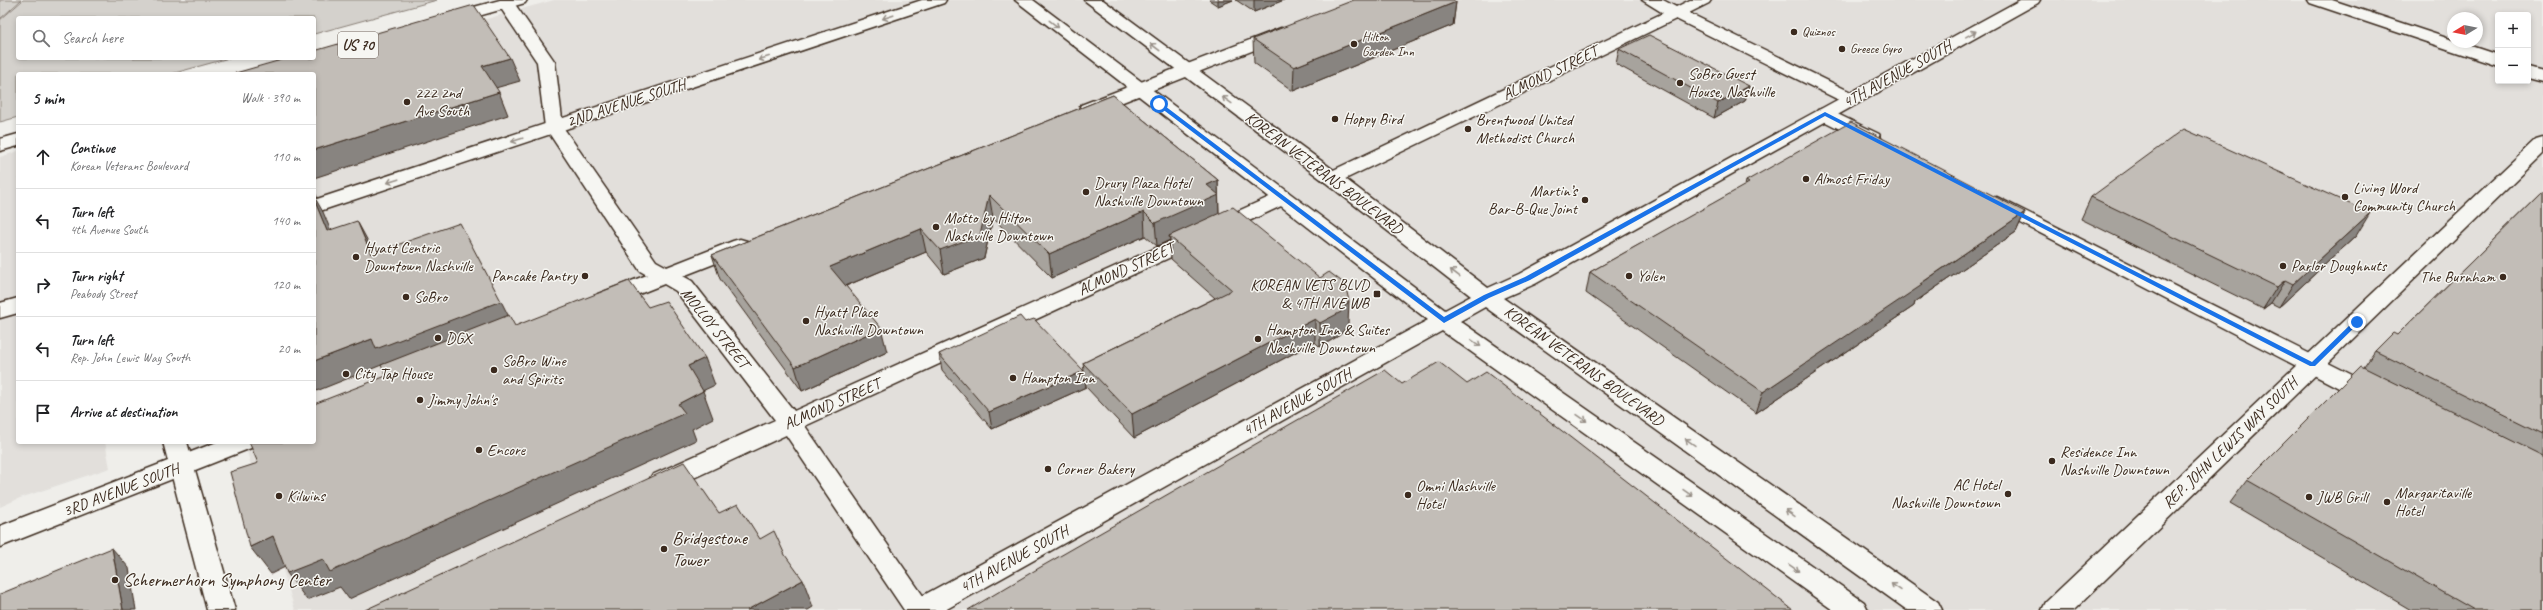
<!DOCTYPE html>
<html lang="en">
<head>
<meta charset="utf-8">
<style>
  body { margin:0; font-family:Caveat,sans-serif; background:#f6f6f6; color:#202124 }
  .controls { position:absolute; right:12px; top:12px; display:grid; overflow:hidden; border-radius:4px; box-shadow:0 2px 6px #0003 }
  .controls button { width:36px; height:36px; display:grid; place-items:center; padding:0; border:0; border-bottom:1px solid #e0e0e0; background:#fff; color:#202124; font:20px sans-serif }
  .compass { position:absolute; left:2447px; top:12px; width:36px; height:36px; border-radius:50%; background:#fff; box-shadow:0 2px 6px #0003; rotate:260deg }
  .stop { position:absolute; width:12px; height:12px; margin:-9px; border:3px solid #1a73e8; border-radius:50%; background:#fff }
  .stop.end { background:#1a73e8; border-color:#fff; box-shadow:0 1px 4px #0008 }
  .list { margin:0; padding:0; list-style:none }
  h2 { display:flex; justify-content:space-between; align-items:center; height:52px; margin:0; padding:0 16px; font-size:17px }
  h2 small { font-size:13px; font-weight:400; color:#757577 }
  .list li { display:grid; grid-template-columns:26px 1fr auto; gap:12px; align-items:center; box-sizing:border-box; height:64px; padding:0 16px; border-top:1px solid #e0e0e0 }
  .list b { display:block; font-size:15px; white-space:nowrap }
  .list p { margin:0; font-size:13px; white-space:nowrap; color:#757577 }
  .list em { font-size:13px; font-style:normal; color:#757577 }
  .icon { flex:none; width:22px; height:22px; fill:none; stroke:currentColor; stroke-width:2; stroke-linecap:round; stroke-linejoin:round }
  .map { position:relative; flex:none; width:2543px; height:610px; overflow:hidden }
  .search { position:absolute; background:#fff; box-shadow:0 2px 6px #0003; left:16px; top:16px; width:300px; height:44px; display:flex; align-items:center; gap:10px; box-sizing:border-box; padding:0 14px; border-radius:4px; color:#757577; font-size:15px }
  .panel { position:absolute; background:#fff; box-shadow:0 2px 6px #0003; left:16px; top:72px; width:300px; height:372px; border-radius:4px }
  .map>svg:first-child { display:block }
</style>
</head>
<body>
<div class="map">
<svg width="2543" height="610" viewBox="0 0 2543 610">
  <rect width="100%" height="100%" fill="#efeeea"/>
  <filter id="ink" filterUnits="userSpaceOnUse"><feTurbulence type="fractalNoise" baseFrequency=".025" numOctaves="2"/><feDisplacementMap in="SourceGraphic" scale="8" xChannelSelector="R" yChannelSelector="G"/><feConvolveMatrix kernelMatrix="1 2 1 2 8 2 1 2 1" color-interpolation-filters="sRGB"/></filter>
  <g filter="url(#ink)">
    <path fill="#e2dfdb" fill-rule="evenodd" d="M554,0H2543V610H295L244,442H314V74H291ZM2498,15H2528V81H2498ZM2453,18H2477V42H2453Z
      M18,151V442H105L110,468L20,498L0,507V157Z"/>
    <path fill="#d4d1cc" stroke="#887e75" d="M0,0H21L0,19Z
      M23,0H437L314,34V18H18V58H229L171,74H18V117L0,122V20Z"/>
    <g fill="none" stroke-linecap="round" stroke-linejoin="round">
      <g stroke="#3b2a1e" stroke-width="3">
        <path id="street" d="M500,0H512L555,62L563,127L656,261L667,267L733,241L740,239L747,241L750,246L747,251L683,276L692,281L794,411L1276,194H1290L1293,198L1290,202L805,426L933,610H904L786,435L670,489L661,491L652,489L648,482L652,475L775,420L676,291L664,284L614,304L606,306L598,304L595,299L598,294L647,275L640,271L545,127L537,62L498,4Z
          M1642,0H1663L1676,7L1690,0H1711L1709,3L1689,13L1857,95L1860,99L1857,103H1845L1676,19L1339,182H1325L1322,178L1325,174L1663,13Z
          M2308,0H2332L2498,55V66L2310,3Z
          M1281,28L1287,29L1290,33L1287,37L1095,113H1081L1079,109L1081,105Z
          M2528,67L2543,71V82L2528,78Z
          M1825,108L1879,134L1881,138L1879,142H1865L1818,118L1816,114L1818,110Z
          M1997,197L2380,389L2384,395L2380,401L2372,403L2364,401L1990,207L1987,203L1990,199Z
          M217,442H254L251,448L0,547V526Z"/>
      </g>
      <g stroke="#3b2a1e" stroke-width="3">
        <path id="secondary" d="M922,0H946L944,3L314,213V200Z
          M1015,0H1033L1445,310L1471,296L1325,182L1084,0H1103L1339,174L1488,288L1519,274L2020,0H2040L2038,3L1535,284L1503,298L1938,602L1942,610H1907L1485,307L1460,321L1864,602L1868,610H1833L1442,331L945,610H907L911,602L1428,320Z
          M2543,137V154L2074,610H2042L2046,602L2536,139Z
          M18,298V313L0,318V303Z
          M163,442H187L235,610H207Z"/>
      </g>
      <g stroke="#3b2a1e" stroke-width="3">
        <path id="primary" d="M500,0H527L525,3L450,24L444,23L442,19L444,15Z
          M18,134V146L0,151V139Z"/>
      </g>
      <use href="#street" fill="#f6f6f2" fill-rule="evenodd"/>
      <use href="#secondary" fill="#f6f6f2" fill-rule="evenodd"/>
      <use href="#primary" fill="#f6f6f2" fill-rule="evenodd"/>
    </g>
    <path fill="#a7a39d" stroke="#3b2a1e" d="M1209,0H1233L1218,6Z
      M1236,0H1284L1254,12Z
      M1456,2L1453,25L1293,91L1254,63L1253,39Z
      M1619,49L1749,86L1745,101L1714,118L1616,64Z
      M1113,95L1218,180L1219,213L1348,325L1340,335L1320,347L1315,342L1134,438L1086,387L1083,363L1215,298L1171,259L1170,240L1157,246L1145,236L1052,278L993,218L984,258L944,274L926,252L846,286L887,352L802,391L720,279L712,255Z
      M1746,181L2025,212L2016,232L1915,302L1914,306L1756,413L1586,293L1590,272L1745,186Z
      M2543,191V610H2411L2230,503L2247,480L2364,367L2375,351L2397,335Z
      M2091,197L2356,236L2279,307L2271,303L2263,309L2081,219Z
      M1025,322L1086,387L992,429L942,370L939,354Z"/>
    <path fill="#888480" stroke="#3b2a1e" d="M1218,0H1233L1218,6Z
      M1254,0H1284L1254,12Z
      M1456,2L1453,25L1293,91L1294,67Z
      M510,58L520,81L492,89L482,66Z
      M1749,86L1745,101L1714,118L1718,103Z
      M499,92L508,115L314,178V150Z
      M1218,180L1219,218L1169,236L1170,240L1157,246L1155,223L1207,185Z
      M314,190L317,197L315,198L323,212L341,255L327,231L314,199Z
      M989,195L993,218L984,258L944,274L940,250Z
      M1144,212L1145,236L1052,278L1049,254Z
      M2025,212L2016,232L1915,302L1914,306L1756,413L1763,392Z
      M2370,213L2356,236L2279,307L2293,284Z
      M357,221L370,245L385,278L371,254Z
      M921,229L926,252L836,290L830,267Z
      M2285,280L2271,303L2263,309L2277,287Z
      M501,301L513,325L384,364L314,392V361L372,339Z
      M1349,301L1348,325L1340,335L1320,347V323Z
      M1315,319V342L1134,438L1132,414Z
      M881,328L887,352L802,391L795,367Z
      M705,358L715,385L698,393L688,366Z
      M1084,371L1086,387L992,429L989,412Z
      M703,391L713,418L692,429L696,440L349,599L340,587L307,600L287,573L678,404Z
      M273,536L293,563L271,574L250,547Z
      M112,548L129,568L136,610H123Z
      M803,580L813,607L808,610H747Z"/>
    <path fill="#c2bdb7" stroke="#3b2a1e" d="M1354,0H1453L1456,2L1294,67L1253,39Z
      M474,5L510,58L482,66L499,92L314,150V74H232L288,58H314V51Z
      M1649,35L1749,86L1718,103L1619,49Z
      M1113,95L1218,180L1207,185L1219,195L1155,223L1144,212L1049,254L989,195L980,235L940,250L921,229L830,267L881,328L795,367L712,255Z
      M1851,122L2025,212L1920,284L1922,285L1763,392L1590,272L1749,183L1746,181Z
      M2184,129L2370,213L2293,284L2285,280L2277,287L2091,197Z
      M2543,191V434L2375,351L2393,333L2397,335Z
      M314,199L327,231L357,221L371,254L460,223L501,301L376,349L372,339L314,361Z
      M1233,207L1320,278L1329,272L1345,284L1349,301L1341,312L1320,323L1315,319L1132,414L1083,363L1232,290L1169,236Z
      M629,281L648,307L666,301L705,358L688,366L703,391L678,404L685,413L330,572L323,559L287,573L273,536L250,547L230,472L258,463L249,442H314V404L386,376L381,365L509,315L515,326Z
      M1020,316L1025,322L1034,319L1084,371L989,412L939,354Z
      M1439,362L1467,384L1486,372L1793,610H968L1039,568L1385,370L1402,384Z
      M2361,366L2543,456V610H2474L2247,480Z
      M684,462L719,513L738,504L760,539L774,531L785,555L803,580L747,610H365Z
      M112,548L123,610H0V594Z"/>
    <defs><path id="oneway-shaft" d="M-6 0H5M1.5-3L5.5 0L1.5 3" fill="none" stroke-width="1.6" stroke-linecap="round" stroke-linejoin="round"/></defs>
    <g stroke="#989088">
      <use href="#oneway-shaft" transform="translate(888 17) rotate(162)"/>
      <use href="#oneway-shaft" transform="translate(1054 24) rotate(38)"/>
      <use href="#oneway-shaft" transform="translate(1971 34) rotate(-29)"/>
      <use href="#oneway-shaft" transform="translate(1155 47) rotate(-143)"/>
      <use href="#oneway-shaft" transform="translate(764 58) rotate(162)"/>
      <use href="#oneway-shaft" transform="translate(1227 100) rotate(-144)"/>
      <use href="#oneway-shaft" transform="translate(517 140) rotate(162)"/>
      <use href="#oneway-shaft" transform="translate(393 181) rotate(162)"/>
      <use href="#oneway-shaft" transform="translate(1455 273) rotate(-143)"/>
      <use href="#oneway-shaft" transform="translate(1476 343) rotate(35)"/>
      <use href="#oneway-shaft" transform="translate(1582 418) rotate(35)"/>
      <use href="#oneway-shaft" transform="translate(1690 442) rotate(-145)"/>
      <use href="#oneway-shaft" transform="translate(1688 493) rotate(35)"/>
      <use href="#oneway-shaft" transform="translate(1790 513) rotate(-145)"/>
      <use href="#oneway-shaft" transform="translate(1794 568) rotate(35)"/>
      <use href="#oneway-shaft" transform="translate(1896 587) rotate(-145)"/>
    </g>
  </g>
  <path fill="#1a73e8" d="M1157,103H1161L1444,317L1484,295L1525,277L1825,112L2312,362L2355,320L2360,322L2315,366H2310L1825,116L1530,280L1489,298L1444,323L1157,105Z"/>
  <g fill="#3b2a1e" stroke="#f6f6f2" stroke-width="1.5">
    <circle cx="1794" cy="32" r="4"/>
    <circle cx="1354" cy="44" r="4"/>
    <circle cx="1842" cy="49" r="4"/>
    <circle cx="1680" cy="83" r="4"/>
    <circle cx="407" cy="102" r="4"/>
    <circle cx="1335" cy="119" r="4"/>
    <circle cx="1468" cy="129" r="4"/>
    <circle cx="1806" cy="179" r="4"/>
    <circle cx="1086" cy="192" r="4"/>
    <circle cx="2345" cy="197" r="4"/>
    <circle cx="1585" cy="200" r="4"/>
    <circle cx="936" cy="227" r="4"/>
    <circle cx="356" cy="257" r="4"/>
    <circle cx="2283" cy="266" r="4"/>
    <circle cx="585" cy="276" r="4"/>
    <circle cx="1629" cy="276" r="4"/>
    <circle cx="2503" cy="277" r="4"/>
    <rect x="1373" y="290" width="8" height="8" rx="2"/>
    <circle cx="406" cy="297" r="4"/>
    <circle cx="806" cy="321" r="4"/>
    <circle cx="438" cy="338" r="4"/>
    <circle cx="1258" cy="339" r="4"/>
    <circle cx="494" cy="370" r="4"/>
    <circle cx="346" cy="374" r="4"/>
    <circle cx="1013" cy="378" r="4"/>
    <circle cx="420" cy="400" r="4"/>
    <circle cx="479" cy="450" r="4"/>
    <circle cx="2052" cy="461" r="4"/>
    <circle cx="1048" cy="469" r="4"/>
    <circle cx="2008" cy="494" r="4"/>
    <circle cx="1408" cy="495" r="4"/>
    <circle cx="279" cy="496" r="4"/>
    <circle cx="2309" cy="497" r="4"/>
    <circle cx="2387" cy="502" r="4"/>
    <circle cx="664" cy="549" r="4"/>
    <circle cx="115" cy="580" r="4"/>
  </g>
  <g text-anchor="middle" dominant-baseline="central" stroke-width="3" stroke-linejoin="round" paint-order="stroke">
    <g font-size="13" fill="#3b2a1e" stroke="#f6f6f2" text-anchor="start">
      <text x="1802" y="32">Quiznos</text>
      <text x="1362" y="37">Hilton<tspan x="1362" dy="15">Garden Inn</tspan></text>
      <text x="1850" y="49">Greece Gyro</text>
    </g>
    <rect fill="#f6f6f2" stroke="#73675e" stroke-width="1" x="338" y="32" width="40" height="26" rx="3"/>
    <g font-size="15" font-weight="bold" fill="#3b2a1e">
      <text x="358" y="45">US 70</text>
    </g>
    <g font-size="16" fill="#3b2a1e" stroke="#f6f6f2">
      <text transform="translate(1550 73) rotate(-26)">ALMOND STREET</text>
      <text transform="translate(1897 74) rotate(-29)">4TH AVENUE SOUTH</text>
      <text transform="translate(626 103) rotate(-18)">2ND AVENUE SOUTH</text>
      <text transform="translate(1324 173) rotate(37)">KOREAN VETERANS BOULEVARD</text>
      <text transform="translate(1126 269) rotate(-25)">ALMOND STREET</text>
      <text transform="translate(715 328) rotate(51)">MOLLOY STREET</text>
      <text transform="translate(1584 366) rotate(36)">KOREAN VETERANS BOULEVARD</text>
      <text transform="translate(1297 402) rotate(-29)">4TH AVENUE SOUTH</text>
      <text transform="translate(832 404) rotate(-24)">ALMOND STREET</text>
      <text transform="translate(2230 443) rotate(-44)">REP. JOHN LEWIS WAY SOUTH</text>
      <text transform="translate(121 490) rotate(-21)">3RD AVENUE SOUTH</text>
      <text transform="translate(1014 559) rotate(-29)">4TH AVENUE SOUTH</text>
    </g>
    <g font-size="16" fill="#3b2a1e" stroke="#f6f6f2" text-anchor="start">
      <text x="1688" y="74">SoBro Guest<tspan x="1688" dy="18">House, Nashville</tspan></text>
      <text x="415" y="93">222 2nd<tspan x="415" dy="18">Ave South</tspan></text>
      <text x="1343" y="119">Hoppy Bird</text>
      <text x="1476" y="120">Brentwood United<tspan x="1476" dy="18">Methodist Church</tspan></text>
      <text x="1814" y="179">Almost Friday</text>
      <text x="1094" y="183">Drury Plaza Hotel<tspan x="1094" dy="18">Nashville Downtown</tspan></text>
      <text x="2353" y="188">Living Word<tspan x="2353" dy="18">Community Church</tspan></text>
      <text x="1577" y="191" text-anchor="end">Martin’s<tspan x="1577" dy="18">Bar-B-Que Joint</tspan></text>
      <text x="944" y="218">Motto by Hilton<tspan x="944" dy="18">Nashville Downtown</tspan></text>
      <text x="364" y="248">Hyatt Centric<tspan x="364" dy="18">Downtown Nashville</tspan></text>
      <text x="2291" y="266">Parlor Doughnuts</text>
      <text x="577" y="276" text-anchor="end">Pancake Pantry</text>
      <text x="1637" y="276">Yolen</text>
      <text x="2495" y="277" text-anchor="end">The Burnham</text>
      <text x="1369" y="285" text-anchor="end">KOREAN VETS BLVD<tspan x="1369" dy="18">&amp; 4TH AVE WB</tspan></text>
      <text x="414" y="297">SoBro</text>
      <text x="814" y="312">Hyatt Place<tspan x="814" dy="18">Nashville Downtown</tspan></text>
      <text x="1266" y="330">Hampton Inn &amp; Suites<tspan x="1266" dy="18">Nashville Downtown</tspan></text>
      <text x="446" y="338">DGX</text>
      <text x="502" y="361">SoBro Wine<tspan x="502" dy="18">and Spirits</tspan></text>
      <text x="354" y="374">City Tap House</text>
      <text x="1021" y="378">Hampton Inn</text>
      <text x="428" y="400">Jimmy John's</text>
      <text x="487" y="450">Encore</text>
      <text x="2060" y="452">Residence Inn<tspan x="2060" dy="18">Nashville Downtown</tspan></text>
      <text x="1056" y="469">Corner Bakery</text>
      <text x="2000" y="485" text-anchor="end">AC Hotel<tspan x="2000" dy="18">Nashville Downtown</tspan></text>
      <text x="1416" y="486">Omni Nashville<tspan x="1416" dy="18">Hotel</tspan></text>
      <text x="2395" y="493">Margaritaville<tspan x="2395" dy="18">Hotel</tspan></text>
      <text x="287" y="496">Kilwins</text>
      <text x="2317" y="497">JWB Grill</text>
    </g>
    <g font-size="19" fill="#3b2a1e" stroke="#f6f6f2" text-anchor="start">
      <text x="672" y="538">Bridgestone<tspan x="672" dy="22">Tower</tspan></text>
      <text x="123" y="580">Schermerhorn Symphony Center</text>
    </g>
  </g>
</svg>
<div class="controls">
<button>+</button>
<button>−</button>
</div>
<svg class="compass" viewBox="-18 -18 36 36"><path d="M0-13l5 13h-10z" fill="#e53935"/><path d="M0 13l5-13h-10z" fill="#757577"/></svg>
<div class="stop" style="left:1159px;top:104px"></div>
<div class="stop end" style="left:2357px;top:322px"></div>
<div class="search"><svg class="icon" aria-label="search" viewBox="0 0 24 24"><circle cx="10" cy="10" r="6"/><path d="M15 15l6 6"/></svg>Search here</div>
<section class="panel">
<h2>5 min<small>Walk · 390 m</small></h2>
<ul class="list">
<li><svg class="icon" aria-label="ahead" viewBox="0 0 24 24"><path d="M12 20V5M6 11l6-6 6 6"/></svg><div><b>Continue</b><p>Korean Veterans Boulevard</p></div><em>110 m</em></li>
<li><svg class="icon" aria-label="left" viewBox="0 0 24 24"><path d="M17 20v-9H6M10 6l-5 5 5 5"/></svg><div><b>Turn left</b><p>4th Avenue South</p></div><em>140 m</em></li>
<li><svg class="icon" aria-label="right" viewBox="0 0 24 24"><path d="M7 20v-9h11M14 6l5 5-5 5"/></svg><div><b>Turn right</b><p>Peabody Street</p></div><em>120 m</em></li>
<li><svg class="icon" aria-label="left" viewBox="0 0 24 24"><path d="M17 20v-9H6M10 6l-5 5 5 5"/></svg><div><b>Turn left</b><p>Rep. John Lewis Way South</p></div><em>20 m</em></li>
<li><svg class="icon" aria-label="arrive" viewBox="0 0 24 24"><path d="M6 21V4h12l-3 4 3 4H6"/></svg><div><b>Arrive at destination</b></div></li>
</ul>
</section>
</div>
</body>
</html>
